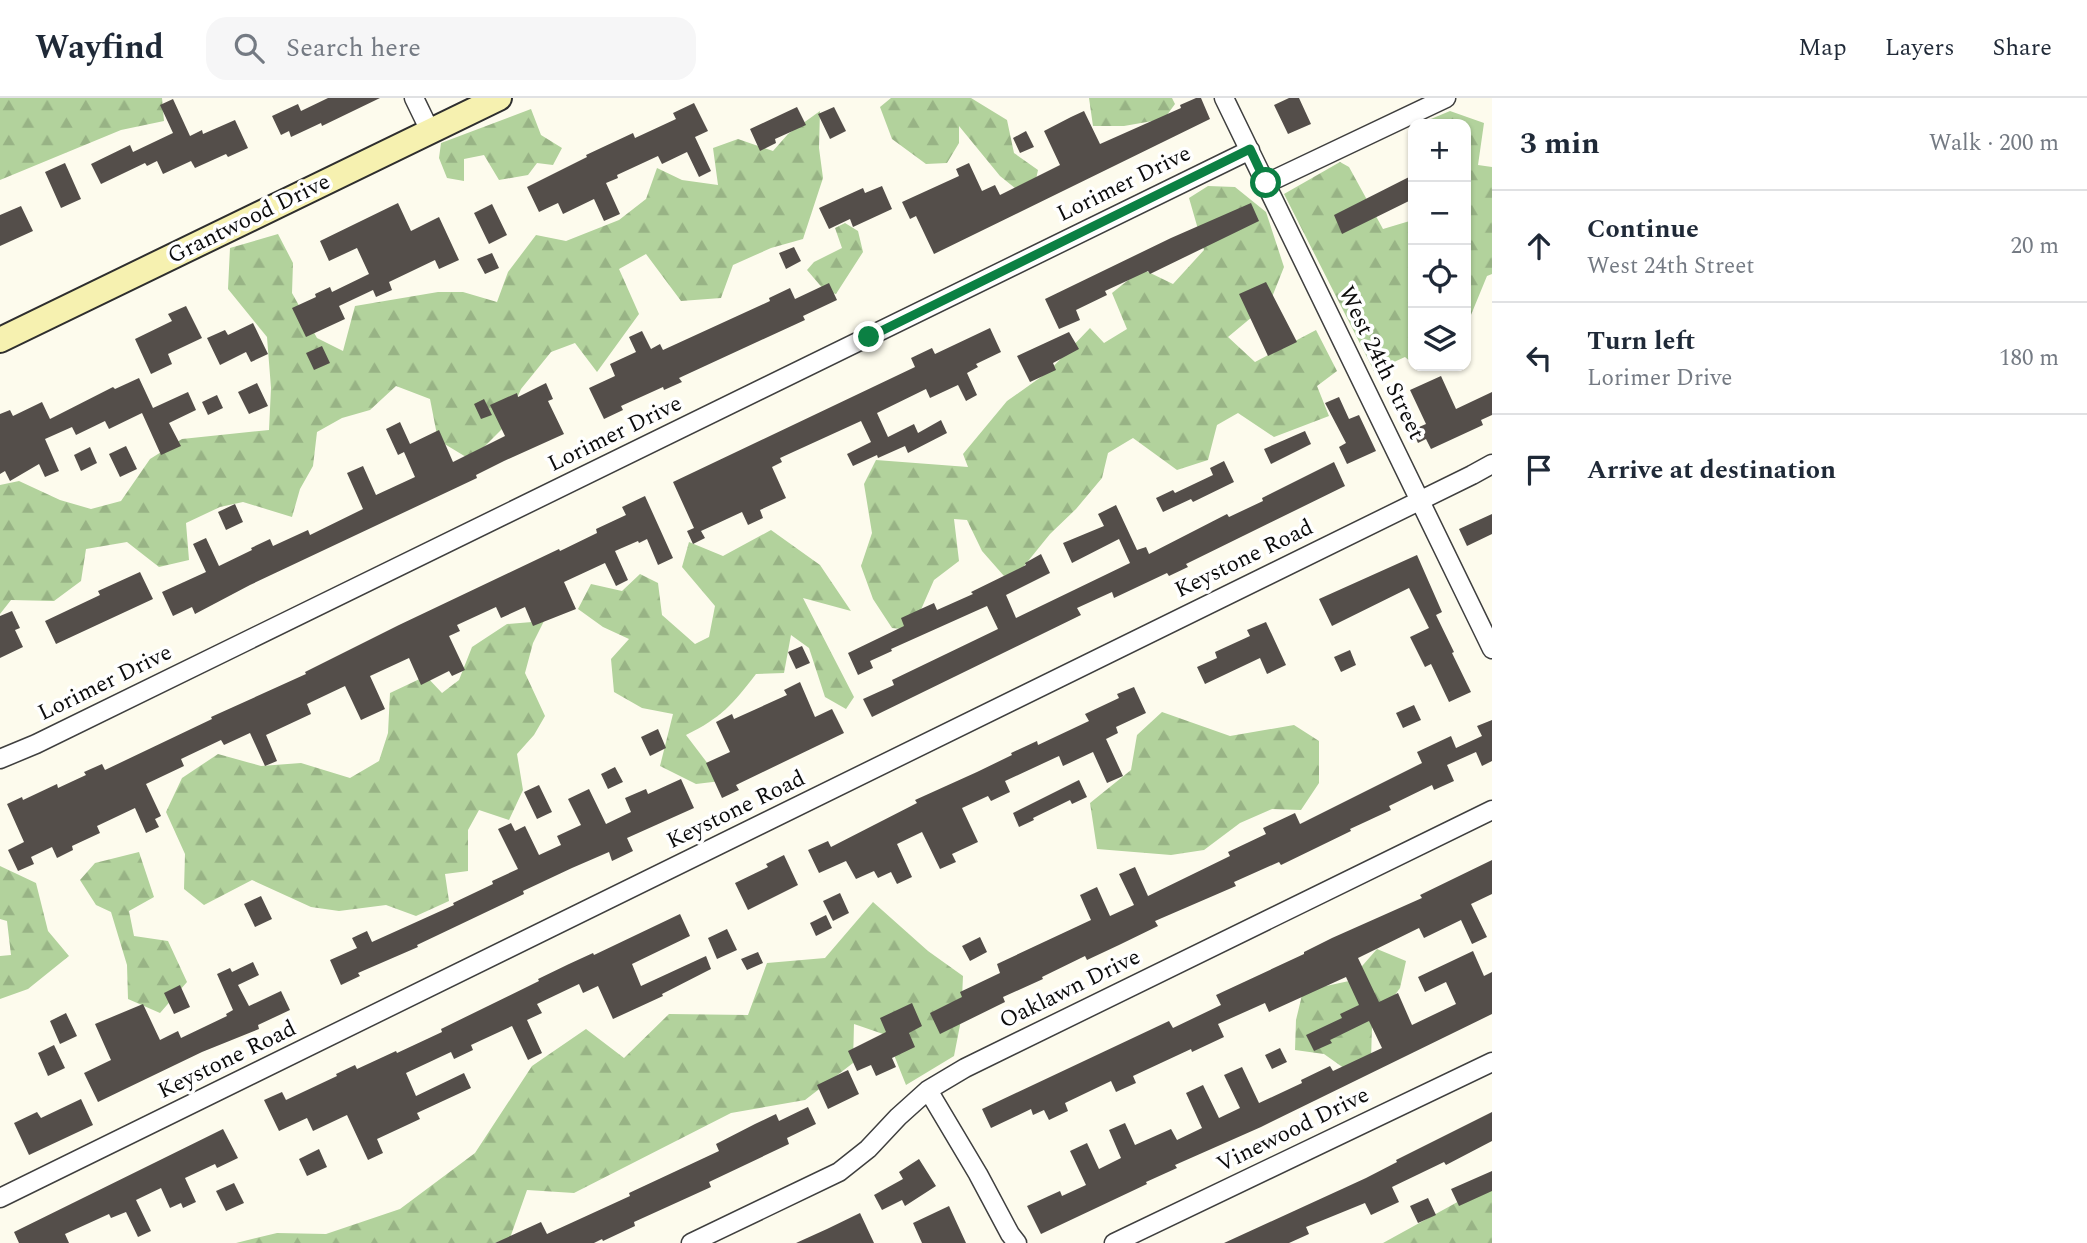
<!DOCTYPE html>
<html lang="en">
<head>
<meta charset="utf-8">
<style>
  body { margin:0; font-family:Spectral,serif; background:#f6f6f7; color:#1f2937 }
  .controls { position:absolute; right:21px; top:21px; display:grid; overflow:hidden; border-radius:14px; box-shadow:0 2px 5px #0004 }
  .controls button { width:63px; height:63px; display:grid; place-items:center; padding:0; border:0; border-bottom:2px solid #e0e1e3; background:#fff; color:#1f2937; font:35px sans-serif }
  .stop { position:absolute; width:21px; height:21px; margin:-16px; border:5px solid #0b8043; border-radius:50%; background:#fff }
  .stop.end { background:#0b8043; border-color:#fff; box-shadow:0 2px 7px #0008 }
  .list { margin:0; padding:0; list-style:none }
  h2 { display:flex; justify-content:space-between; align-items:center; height:91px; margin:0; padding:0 28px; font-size:30px }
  h2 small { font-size:23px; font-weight:400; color:#747a83 }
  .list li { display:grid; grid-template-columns:46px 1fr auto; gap:21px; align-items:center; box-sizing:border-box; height:112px; padding:0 28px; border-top:2px solid #e0e1e3 }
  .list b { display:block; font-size:26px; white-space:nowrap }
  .list p { margin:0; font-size:23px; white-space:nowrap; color:#747a83 }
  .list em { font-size:23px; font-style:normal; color:#747a83 }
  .icon { flex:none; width:38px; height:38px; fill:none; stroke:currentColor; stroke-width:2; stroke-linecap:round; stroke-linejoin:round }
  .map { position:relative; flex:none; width:1492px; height:1145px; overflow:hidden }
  header { display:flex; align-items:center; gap:42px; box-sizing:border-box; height:98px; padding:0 35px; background:#fff; border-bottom:2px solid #e0e1e3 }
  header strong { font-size:33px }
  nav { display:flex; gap:38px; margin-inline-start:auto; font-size:24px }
  .search { width:490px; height:63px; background:#f6f6f7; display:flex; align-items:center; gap:18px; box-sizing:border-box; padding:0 24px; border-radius:21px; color:#747a83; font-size:26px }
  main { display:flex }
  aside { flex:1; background:#fff }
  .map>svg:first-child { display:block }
</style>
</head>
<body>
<header>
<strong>Wayfind</strong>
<div class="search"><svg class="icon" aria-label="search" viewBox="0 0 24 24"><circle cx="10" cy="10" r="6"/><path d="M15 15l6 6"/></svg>Search here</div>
<nav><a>Map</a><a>Layers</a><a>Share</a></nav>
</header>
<main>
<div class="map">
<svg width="1492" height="1145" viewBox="0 0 1492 1145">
  <defs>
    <pattern id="forest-firs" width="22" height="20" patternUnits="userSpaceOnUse" patternTransform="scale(1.75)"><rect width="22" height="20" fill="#b2d29c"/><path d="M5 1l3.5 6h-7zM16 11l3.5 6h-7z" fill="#98b385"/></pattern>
  </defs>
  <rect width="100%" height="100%" fill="#fdfbed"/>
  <path fill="url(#forest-firs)" d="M0,0H162L164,23L121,32L0,82Z
    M891,0H971L1007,22L1014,55L1038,72L1035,86L1020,94L1000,78L959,28V45L947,65L926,66L892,41L880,9Z
    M1089,0H1172L1175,6L1164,21L1124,28H1093Z
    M531,11L541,37L562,50L553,67L537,65L528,77L499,82L484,57L464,61V83L447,80L439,60L441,45Z
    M820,13L819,50L823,80L803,141L771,150L733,167L721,200L681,203L646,156L619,171L639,216L597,274L575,245L551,254L521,291L505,328L471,362L438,342L430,301L396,288L370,312L342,320L317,334L313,368L300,391L292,419L243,404L220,409L186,425L189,462L159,469L127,444L86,451L81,483L54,503L11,502L0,516V387L19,383L60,402L91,411L121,403L150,361L182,341L269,332L271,290L267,239L228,191L230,150L278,136L293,165L292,195L317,240L343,253L355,208L438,194H463L497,204L508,174L536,137L566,143L619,122L646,101L657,70L682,82L718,87L713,50L738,41L773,53L788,36Z
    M1450,13L1484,25L1478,67L1492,69V176L1487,178L1466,229V26H1419Z
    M1340,64L1349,69L1383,131L1413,122V266L1405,259L1374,273L1284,96Z
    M1208,88L1235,89L1266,114L1284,169L1270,204L1228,239L1255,264L1316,232L1337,273L1317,288L1329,318L1274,339L1238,315L1217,327L1208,362L1177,372L1133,340L1108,355L1102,380L1076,411L1050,436L1020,473L1004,478L982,453L967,422L954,421L959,463L934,482L912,532L892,530L873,501L861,468L872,435L864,386L876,362L968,369L963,356L1007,303L1048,274L1090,230L1104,245L1127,231L1112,195L1142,171L1173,186L1204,152L1189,100Z
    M845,125L858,133L863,154L836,196L825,193L807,172L814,164L842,150L835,130Z
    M771,432L820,467L851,513L803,500L854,599L846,611L825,599L809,550L791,537L784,575L756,576C733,606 721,620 686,637L721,683L696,686L660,668L673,616L642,610L614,594L611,561L629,541L603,529L578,511L591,486L622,493L640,476L658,485L662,517L695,546L709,539L715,508L682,469L689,444L723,458Z
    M544,523L533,545L525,575L545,618L534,637L517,656L523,692L509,722L479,712L468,732V773L445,776L449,803L416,818L386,807L339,813L311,809L252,782L204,807L184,791L185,756L166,714L182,680L218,656L261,668L301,665L350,680L379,663L388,635L390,595L426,578L442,595L459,582L472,549L507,526Z
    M1162,614L1230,638L1294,627L1319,643V685L1301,712L1272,711L1240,725L1204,752L1171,757L1097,751L1090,705L1131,672L1137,637Z
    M139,754L154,799L129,813L134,838L168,843L187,884L160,915L128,901L127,867L111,814L96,807L80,782L95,765Z
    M0,768L36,785L48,833L69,858L28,891L0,901V858L11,857L7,823L0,821Z
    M873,804L928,853L963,878L961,922L954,958L906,987L886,937L854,926L853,965L805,1002L731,1015L574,1095L527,1092L510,1140L495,1145H236L277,1135L326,1136L400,1111L475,1055L532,968L586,931L624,960L669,916L748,917L767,865L825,860Z
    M1377,851L1406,863L1400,890L1372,928L1371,962L1348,973L1324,956L1295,952L1296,922L1303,893L1349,883Z
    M1492,1085V1145H1383Z"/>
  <path fill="#544e4a" d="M328,0H380L322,28L321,25L291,39L289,33L281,37L272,18L298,6L301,13Z
    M1196,0H1201L1210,21L934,156L916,118L910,121L902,104L959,78L956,71L969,65L982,93L995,87L1000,97L1060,67L1044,33L1071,19L1084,13L1100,46L1181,10L1180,7Z
    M1289,0H1299L1311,26L1288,36L1274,7Z
    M173,1L190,38L202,32L203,36L235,22L248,50L228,59L226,56L195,70L191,63L163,76L157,63L147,68L145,65L101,86L91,66L130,47L133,54L173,35L160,7Z
    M694,5L708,33L695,39L711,73L699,79L687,54L662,66L658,58L617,77L618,80L606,85L620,116L604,123L594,101L563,116L558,105L539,114L527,89L587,59L586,57L633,35L635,40L676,21L673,15Z
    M797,9L806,27L775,41L776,45L760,53L750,31Z
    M834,9L846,33L830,41L818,16Z
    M1026,33L1034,49L1020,55L1013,40Z
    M65,65L81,101L61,110L45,74Z
    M1413,77V101L1342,136L1334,117Z
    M882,88L892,111L853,129L850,121L829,131L819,110L863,90L865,95Z
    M398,105L411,133L439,119L459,162L439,171L435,162L389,184L392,192L376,199L373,192L339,208L345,221L306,239L292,210L316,199L315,196L330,189L332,194L369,176L357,150L329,163L320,143Z
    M1251,105L1259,123L1150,176L1148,173L1105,193L1107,197L1076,212L1080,222L1059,231L1045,201L1171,140Z
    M492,106L507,137L489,146L474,115Z
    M21,108L33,133L0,148V117Z
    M794,149L801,163L786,171L779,155Z
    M492,155L499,170L485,176L477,161Z
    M1266,184L1297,244L1268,258L1239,196Z
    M829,185L837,202L803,218L805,222L679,280L682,284L664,292L663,289L621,308L623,312L604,321L589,290L615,278L610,266L636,254L629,239L642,233L651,251L660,246L663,252L770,203L769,200L790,190L795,201Z
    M186,208L202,240L168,256L172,266L151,276L135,241L172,223L168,216Z
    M253,225L268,256L251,264L246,254L220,267L207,240L225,232L228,237Z
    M990,230L1001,254L976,266L978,269L967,275L977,297L966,303L958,287L930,300L926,291L877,315L888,339L914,326L918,335L941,322L947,335L908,355L905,348L878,360L877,357L853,368L847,356L871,344L861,323L780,360L782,364L772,369L786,400L760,412L763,420L748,427L742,414L701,433L705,440L693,446L687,433L694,430L673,384L915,269L911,260L932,250L935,256Z
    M1069,234L1079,251L1053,265L1056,272L1030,284L1017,258Z
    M322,248L330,265L314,272L306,255Z
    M1441,278L1456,311L1492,294V317L1481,322L1483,327L1431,351L1426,341L1418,345L1412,332L1426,326L1410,292Z
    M139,280L153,310L188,294L196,312L169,325L181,348L161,357L142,315L109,331L105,323L76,337L72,329L45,341L59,373L45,379L39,366L10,383L5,373L0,376V316L10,312L13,318L42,304L50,321L113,289L115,291Z
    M257,285L268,308L249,316L238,294Z
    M546,285L553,301L548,303L564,336L504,363L476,377L477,380L250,487L195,516L192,509L173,518L162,494L206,474L193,446L206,440L219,468L252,452L251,450L270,441L273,448L308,432L310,437L363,411L347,375L363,368L376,397L415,379L404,354L398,357L386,331L400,324L410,346L439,332L453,364L505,338L490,307L517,295L518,299Z
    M217,297L223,310L208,317L202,304Z
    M1339,299L1349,321L1359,317L1376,353L1347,366L1339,349L1346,345L1325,305Z
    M484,301L492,317L481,321L474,306Z
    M1305,333L1311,346L1271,366L1264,351Z
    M126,348L137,371L120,379L109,356Z
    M90,349L97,365L81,373L74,357Z
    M1224,363L1234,384L1193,404L1191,401L1163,414L1156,400L1173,392L1175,395L1213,377L1210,370Z
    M1334,364L1345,388L1186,466L1188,469L1169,478L1167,475L1114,500L1112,494L1077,510L1081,517L872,619L863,601L894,587L892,582L998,531L987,508L891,551L892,553L870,563L873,570L858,577L848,555L904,528L901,520L934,505L937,512L973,496L971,494L1026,467L1025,465L1041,456L1050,475L1006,497L1016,520L1130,465L1119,441L1072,465L1063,445L1104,428L1098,416L1116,407L1137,452L1146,449L1149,456L1227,416L1229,419L1263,403L1262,400Z
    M645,398L673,460L658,467L647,441L639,445L638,443L615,453L628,482L616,488L605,465L564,484L576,511L533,528L525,509L501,520L496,509L457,527L460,533L449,538L465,572L452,578L449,573L421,587L409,560L370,578L385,611L361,622L345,588L307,606L311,616L266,637L277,663L265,668L250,635L224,647L221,642L181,661L184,668L146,686L161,718L155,721L159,729L146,735L135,710L97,728L100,735L72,748L73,752L57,760L52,749L31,759L34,766L18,773L8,752L24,744L7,706L22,699L23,702L57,686L58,690L86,677L84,674L102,666L105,672L212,621L211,619L306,576L305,574L399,527L559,451L560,453L597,435L596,431L626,417L622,409Z
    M235,406L243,424L226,432L218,414Z
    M1492,416V436L1467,448L1459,431Z
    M1417,457L1442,514L1436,517L1454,554L1452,555L1471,594L1449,604L1431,566L1425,569L1410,539L1429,530L1409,490L1332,528L1319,501Z
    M140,474L153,501L56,546L45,523L100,497L98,493Z
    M12,513L20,530L15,532L23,549L0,560V518Z
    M1266,524L1286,567L1267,576L1260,560L1205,586L1197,569L1217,560L1215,554L1250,538L1247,532Z
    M802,548L810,565L796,571L788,554Z
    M1350,552L1356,567L1341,574L1334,559Z
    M800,584L815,619L832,611L844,635L736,687L739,692L722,700L706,665L730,654L716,624L732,616L734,621L787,597L784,592Z
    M1134,589L1146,615L1116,629L1118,635L1106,641L1123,678L1107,685L1093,654L1063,668L1059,658L1005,683L1010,694L991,703L988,698L962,710L978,744L952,756L956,764L940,771L922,734L897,746L912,779L897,786L891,774L878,780L874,773L856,781L846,763L819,775L808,752L828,743L831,749L917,705L915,702L977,674L1012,657L1011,655L1037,643L1038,647L1089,623L1085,616L1119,600L1117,596Z
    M1414,607L1421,622L1403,630L1396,615Z
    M1492,622V663L1482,668L1476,654L1447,667L1454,683L1434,692L1432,687L1389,708L1391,712L1350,731L1351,733L1281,767L1279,764L1234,784L1236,788L1155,823L1158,828L1119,847L1087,862L1085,858L1042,879L1043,881L1003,899L1005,904L940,936L930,915L962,899L960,894L1000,875L997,866L1091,822L1080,797L1097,789L1110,818L1134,807L1119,776L1135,769L1148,798L1230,758L1228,754L1266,736L1263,730L1295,715L1300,726L1422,665L1417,654L1451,638L1456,650L1482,638L1477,628Z
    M658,631L666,650L650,658L641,639Z
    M615,669L623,684L608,691L601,676Z
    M681,681L694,710L627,740L633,753L612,763L609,754L572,770L523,793L524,796L417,847L418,849L358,875L360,878L341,887L330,862L357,850L352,840L367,833L372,844L454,807L453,805L493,786L492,783L518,771L498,731L511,725L515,733L525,728L539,757L561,747L557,738L581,727L568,701L589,691L606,726L631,714L625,700L646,691L648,696Z
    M1079,682L1087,699L1072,706L1070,702L1033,720L1034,722L1019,729L1013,715Z
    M539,687L552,714L537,721L524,694Z
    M784,757L798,787L748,812L735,785L768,769L766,766Z
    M1492,762V796L1471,806L1487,839L1472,846L1461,822L1424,840L1419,830L1358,860L1379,904L1398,895L1412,927L1456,906L1446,884L1425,894L1418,879L1473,853L1484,878L1492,874V916L1261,1029L1175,1067L1177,1070L1146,1084L1147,1086L1041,1136L1027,1108L1060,1093L1062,1098L1086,1087L1070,1053L1087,1045L1099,1071L1121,1060L1109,1032L1125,1025L1135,1047L1171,1031L1177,1042L1202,1030L1186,995L1203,987L1219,1020L1240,1010L1224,977L1242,969L1259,1005L1302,985L1301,982L1330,968L1333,973L1382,950L1369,923L1330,942L1332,945L1314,953L1306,937L1342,920L1340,916L1359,907L1346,879L1269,914L1265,905L1218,926L1224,939L1192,954L1191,951L1133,978L1136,985L1116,994L1111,983L1065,1005L1068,1013L1049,1022L1044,1012L1033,1017L1031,1011L991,1030L982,1011L1169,923L1173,930L1221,907L1216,897L1304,856V854L1332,840L1422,800L1420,797Z
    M840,795L849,815L833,823L823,803Z
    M261,798L272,821L255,829L244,806Z
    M680,816L690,838L632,866L641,888L706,858L711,871L662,896L663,898L613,921L598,888L583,895L579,886L537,906L542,915L527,922L542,955L528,962L512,928L471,947L473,952L454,961L451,954L406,975L416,998L464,975L471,990L417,1015L420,1021L377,1041L383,1055L368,1062L347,1017L313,1033L307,1020L279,1033L264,1002L282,994L286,1002L337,978L336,976L355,967L357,971L396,953L397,955L442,934L441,931L539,883L538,881L569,866L593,855L594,857Z
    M826,817L832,830L816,838L810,825Z
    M727,831L737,852L717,861L708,840Z
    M980,839L987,854L970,863L962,848Z
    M758,854L763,865L747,872L741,861Z
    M253,864L259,877L238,887L249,908L281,893L290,912L258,927L259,931L202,954L98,1004L84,975L111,962L95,926L143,906L160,942L178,933L181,940L227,918L226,916L233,912L217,876L230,870L232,874Z
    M180,887L190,909L174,916L164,895Z
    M912,905L922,928L909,935L915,949L892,960L896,969L876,978L871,967L857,973L848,953L886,934L880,920Z
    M66,915L77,938L60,946L50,923Z
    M54,947L65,970L48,978L38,955Z
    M1280,950L1287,964L1272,971L1265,957Z
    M848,972L859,996L828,1011L817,987Z
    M81,1001L93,1027L29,1057L14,1025L37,1014L41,1020Z
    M808,1009L816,1026L787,1040L789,1046L709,1084L711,1089L634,1124L635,1128L603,1143L602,1141L594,1145H495L541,1124L547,1136L630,1098L629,1095L719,1053L716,1046L755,1026L776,1016L779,1023Z
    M1492,1014V1043L1446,1067L1444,1064L1392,1089L1399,1104L1371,1117L1365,1105L1306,1129L1309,1136L1289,1145H1224L1366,1080L1397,1064L1396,1062Z
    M223,1031L238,1060L217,1070L215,1066L185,1080L196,1104L183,1110L181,1105L170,1110L161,1090L136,1102L151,1133L138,1139L126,1114L111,1120L109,1116L65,1136L69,1145H19L14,1134Z
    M319,1051L327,1069L307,1078L299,1061Z
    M919,1061L936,1088L905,1108L902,1102L882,1112L874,1097L903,1081L899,1074Z
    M1492,1073V1093L1459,1108L1451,1091Z
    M234,1085L244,1105L226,1113L216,1093Z
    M1428,1100L1436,1117L1418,1125L1410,1108Z
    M949,1108L966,1145H922L913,1125Z
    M860,1115L874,1145H796L827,1131Z"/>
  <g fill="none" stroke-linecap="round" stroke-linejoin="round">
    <g stroke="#3f3f3f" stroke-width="21">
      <path id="street" d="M414,0L430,33
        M1224,0L1492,551
        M1267,85L1446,0
        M0,661L36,646L1250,52
        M928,992L978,1076L1010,1136L1017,1145
        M0,1100L1472,377L1492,366
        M691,1145L839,1074L868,1051L898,1019L928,992L965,970L1492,712
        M1114,1145L1492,964"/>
    </g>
    <g stroke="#2e2e2e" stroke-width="28">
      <path id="secondary" d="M0,242L499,0"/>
    </g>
    <use href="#street" stroke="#fff" stroke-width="18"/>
    <use href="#secondary" stroke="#f6f1b0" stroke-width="24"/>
  </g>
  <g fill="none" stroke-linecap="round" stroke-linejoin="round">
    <path stroke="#0b8043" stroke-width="9" d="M869,239L1250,51L1266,85"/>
  </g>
  <g text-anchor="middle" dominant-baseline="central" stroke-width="7" stroke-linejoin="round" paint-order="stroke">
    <g font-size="23" fill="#0c0c0c" stroke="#fff">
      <text transform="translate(1124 86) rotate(-26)">Lorimer Drive</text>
      <text transform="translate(249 121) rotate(-26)">Grantwood Drive</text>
      <text transform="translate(1381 265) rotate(64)">West 24th Street</text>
      <text transform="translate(615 336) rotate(-26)">Lorimer Drive</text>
      <text transform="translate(1244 461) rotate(-26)">Keystone Road</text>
      <text transform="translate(105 585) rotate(-26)">Lorimer Drive</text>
      <text transform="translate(736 712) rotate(-26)">Keystone Road</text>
      <text transform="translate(1070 891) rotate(-26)">Oaklawn Drive</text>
      <text transform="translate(227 962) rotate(-26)">Keystone Road</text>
      <text transform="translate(1293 1032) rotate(-26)">Vinewood Drive</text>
    </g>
  </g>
</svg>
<div class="controls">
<button>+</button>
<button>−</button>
<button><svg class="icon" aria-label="locate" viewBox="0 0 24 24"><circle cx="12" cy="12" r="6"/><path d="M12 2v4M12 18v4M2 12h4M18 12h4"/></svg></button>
<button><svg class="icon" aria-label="layers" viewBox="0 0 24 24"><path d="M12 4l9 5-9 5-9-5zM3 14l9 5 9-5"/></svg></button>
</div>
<div class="stop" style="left:1266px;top:85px"></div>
<div class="stop end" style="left:869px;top:239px"></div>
</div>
<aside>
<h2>3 min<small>Walk · 200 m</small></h2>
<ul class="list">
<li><svg class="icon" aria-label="ahead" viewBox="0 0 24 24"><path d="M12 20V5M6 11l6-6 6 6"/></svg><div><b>Continue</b><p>West 24th Street</p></div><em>20 m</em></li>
<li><svg class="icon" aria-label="left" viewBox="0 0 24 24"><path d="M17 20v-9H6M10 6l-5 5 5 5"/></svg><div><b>Turn left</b><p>Lorimer Drive</p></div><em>180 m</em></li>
<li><svg class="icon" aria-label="arrive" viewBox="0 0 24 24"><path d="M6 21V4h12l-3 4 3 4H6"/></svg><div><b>Arrive at destination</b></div></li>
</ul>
</aside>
</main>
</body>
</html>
